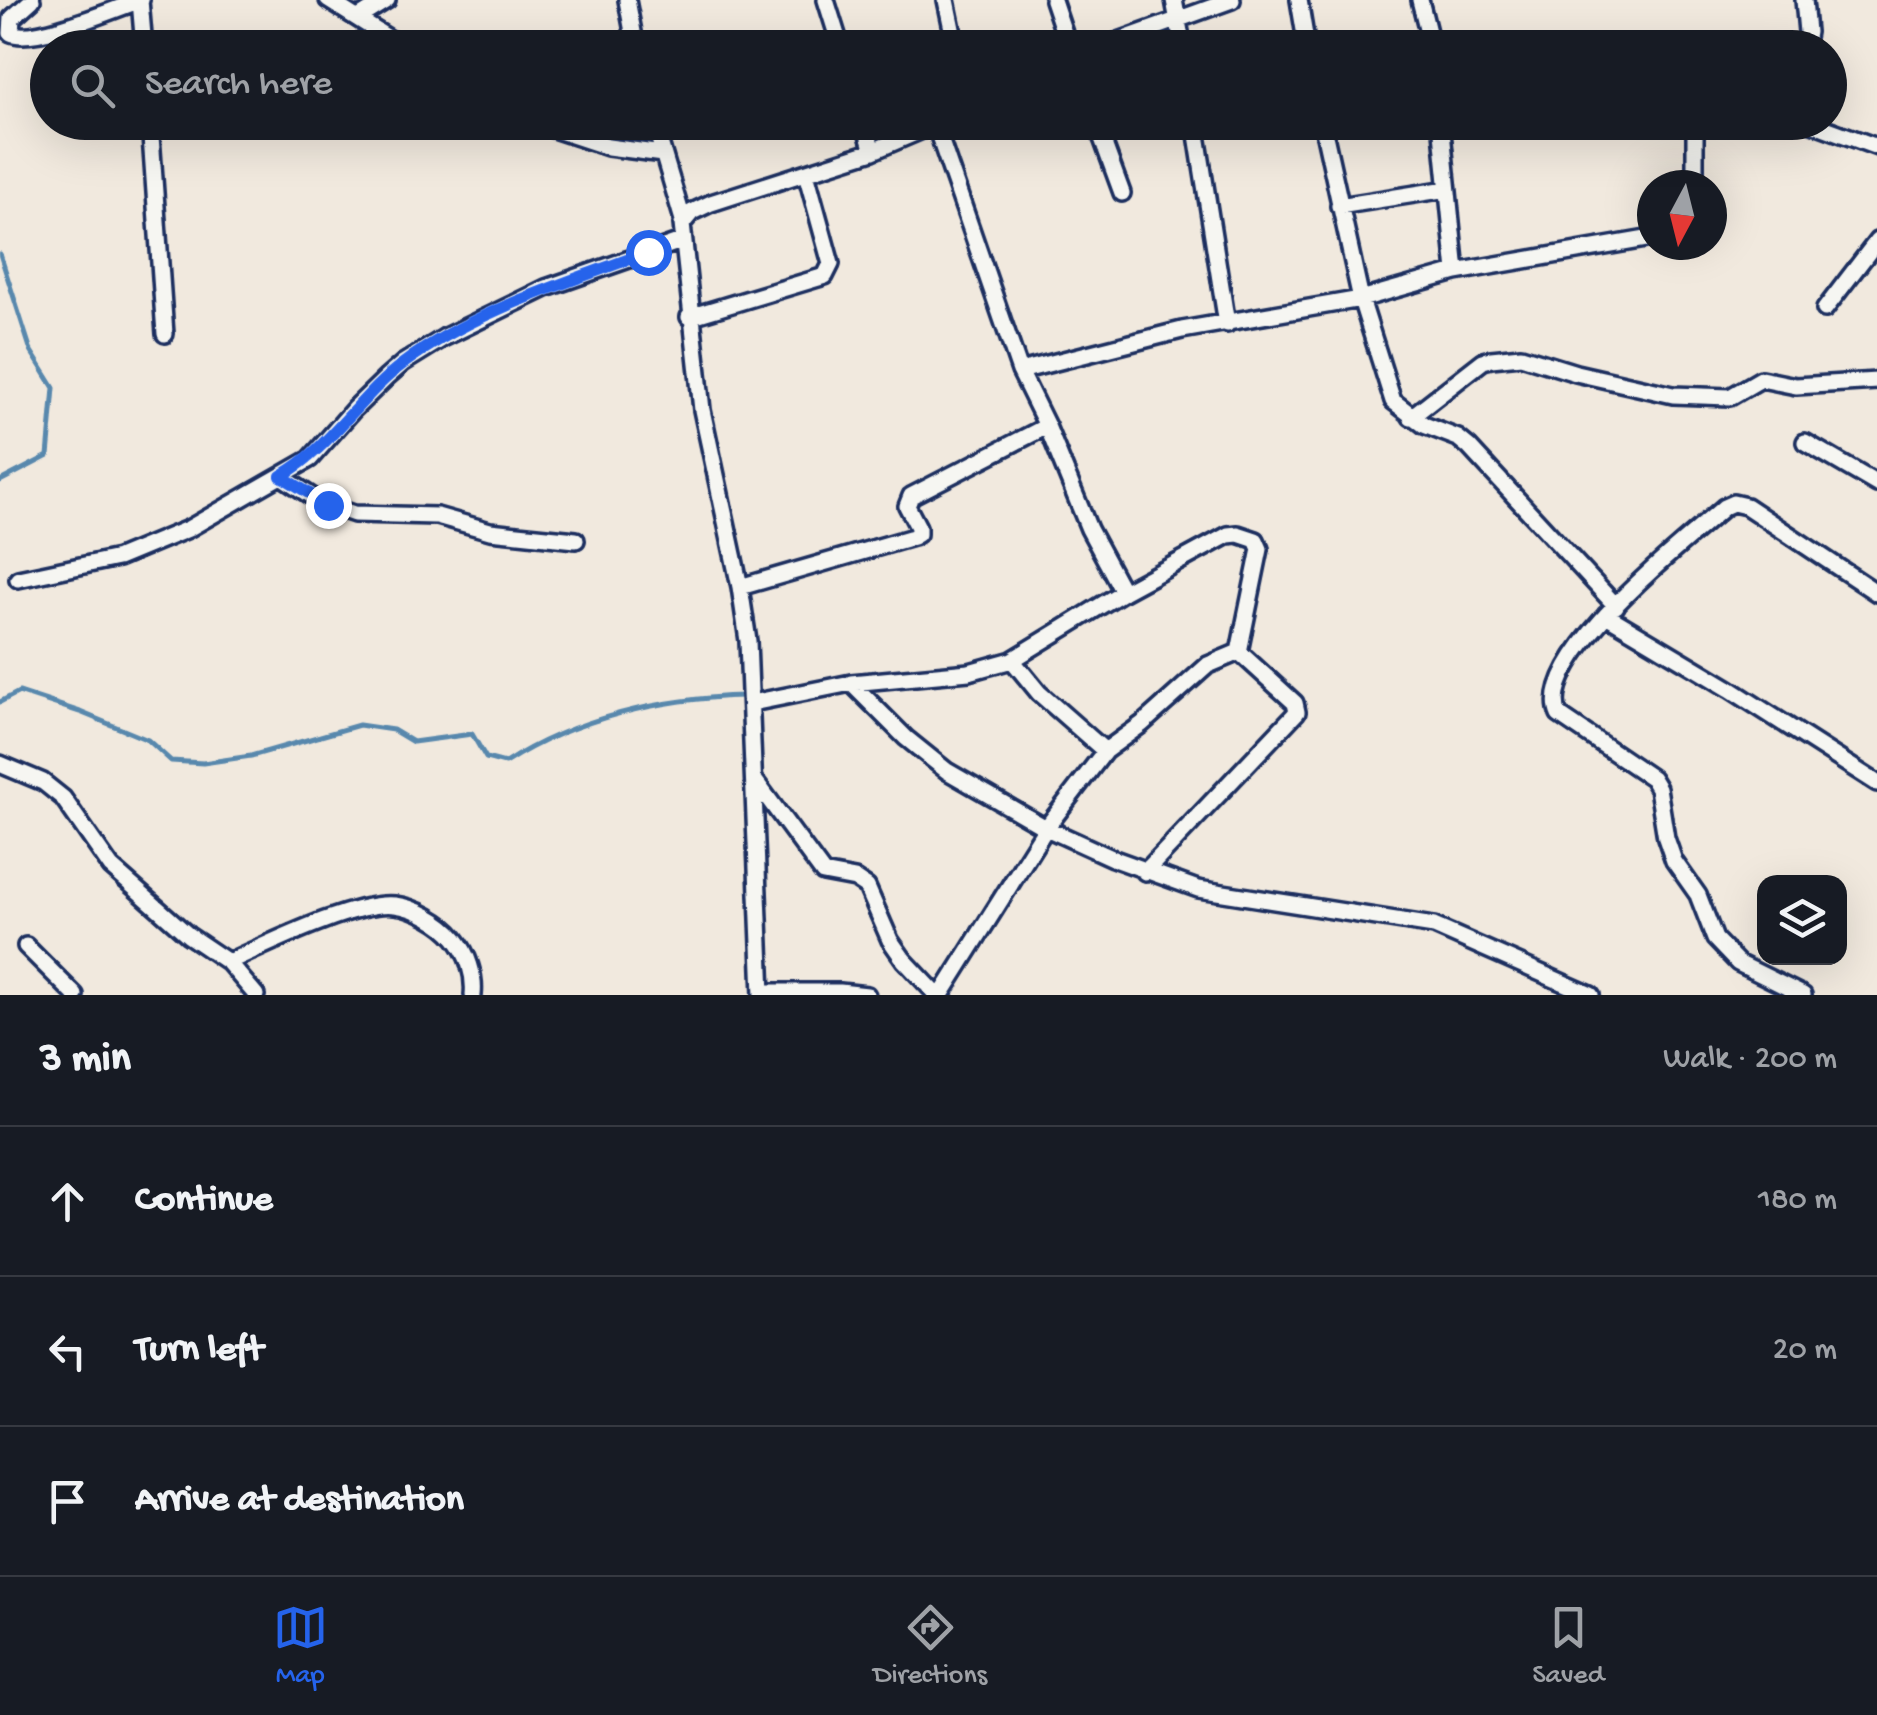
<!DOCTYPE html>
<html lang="en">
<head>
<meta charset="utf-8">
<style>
  body { margin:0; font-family:"Gochi Hand",sans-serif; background:#242831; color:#f1f3f6 }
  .controls { position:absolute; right:30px; bottom:30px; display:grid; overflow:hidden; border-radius:20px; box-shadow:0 10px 40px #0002 }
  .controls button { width:90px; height:90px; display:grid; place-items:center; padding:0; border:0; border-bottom:2px solid #363941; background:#171b24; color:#f1f3f6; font:50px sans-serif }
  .compass { position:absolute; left:1637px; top:170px; width:90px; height:90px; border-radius:50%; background:#171b24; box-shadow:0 10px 40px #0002; rotate:187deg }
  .stop { position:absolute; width:30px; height:30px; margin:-22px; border:8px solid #2563eb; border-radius:50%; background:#fff }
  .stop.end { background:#2563eb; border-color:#fff; box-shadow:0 2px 10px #0008 }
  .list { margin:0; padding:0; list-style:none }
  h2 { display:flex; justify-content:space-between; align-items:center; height:130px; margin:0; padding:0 40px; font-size:42px }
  h2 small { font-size:32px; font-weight:400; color:#9ea1a6 }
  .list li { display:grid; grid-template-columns:65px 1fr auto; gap:30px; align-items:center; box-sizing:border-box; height:150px; padding:0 40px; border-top:2px solid #363941 }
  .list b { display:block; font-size:38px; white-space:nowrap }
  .list em { font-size:32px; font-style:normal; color:#9ea1a6 }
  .icon { flex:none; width:55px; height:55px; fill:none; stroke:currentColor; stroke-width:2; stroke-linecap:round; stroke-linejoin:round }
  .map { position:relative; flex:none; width:1877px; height:995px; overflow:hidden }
  .search { position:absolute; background:#171b24; box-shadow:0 10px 40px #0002; left:30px; right:30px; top:30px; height:110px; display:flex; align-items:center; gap:25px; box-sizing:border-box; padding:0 35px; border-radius:55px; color:#9ea1a6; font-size:38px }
  .sheet { height:580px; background:#171b24 }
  nav { display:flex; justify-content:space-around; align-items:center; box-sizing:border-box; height:140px; border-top:2px solid #363941; background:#171b24; font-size:28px; color:#9ea1a6 }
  nav a { display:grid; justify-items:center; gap:5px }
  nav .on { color:#2563eb }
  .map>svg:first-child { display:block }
</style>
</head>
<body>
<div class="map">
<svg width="1877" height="995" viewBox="0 0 1877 995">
  <rect width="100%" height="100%" fill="#f1e9de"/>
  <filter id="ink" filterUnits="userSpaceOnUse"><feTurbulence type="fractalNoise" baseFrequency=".01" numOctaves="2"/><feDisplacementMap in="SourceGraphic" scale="20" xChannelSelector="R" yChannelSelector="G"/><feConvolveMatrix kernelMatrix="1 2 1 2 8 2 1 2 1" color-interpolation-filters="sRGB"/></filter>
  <g filter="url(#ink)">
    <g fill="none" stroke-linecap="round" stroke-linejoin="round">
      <path stroke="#5888ad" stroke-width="5" d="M0,254L31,351L54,388L48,456L0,481
        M0,702L19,692L80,712L148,740L171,761L203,763L251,756L359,725L393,730L413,742L472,734L486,758L505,763C574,718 663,698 744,696"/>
      <g stroke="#1b2f5e" stroke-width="22">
        <path id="street" d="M32,0L12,18L11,33C33,44 115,9 141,0
          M140,0L144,48
          M328,0L404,48
          M627,0L636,48
          M826,0L841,48
          M946,0L956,48
          M1053,0L1069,48
          M1174,0L1183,48
          M1299,0L1307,48
          M1420,0L1432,48
          M1804,0L1807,32L1804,48
          M358,18L387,0
          M1099,48L1232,0
          M150,122L165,334
          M532,122L608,147L663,154
          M654,122L683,220
          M864,122L873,151
          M1096,122L1122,193
          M1195,122L1227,324
          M1322,122L1361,299L1393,401L1424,425L1458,438L1469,447L1616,606
          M1441,122L1456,272
          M1809,122L1877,147
          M936,127L1020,371L1047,426L1089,529L1123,592
          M1695,185V122
          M1339,206L1447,189
          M1825,309L1877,241
          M689,317L825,276L831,264L806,173
          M1020,371L1182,330L1361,299L1456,272L1652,238
          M1411,417L1483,361L1491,359L1521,356L1576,373L1673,395L1730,397L1761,379L1796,386L1877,381
          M1805,442L1877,484
          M281,476L320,502L354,514L437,516L490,531L576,540
          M18,579L118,558L188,529L310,459L354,409L387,377L403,363L445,337L546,288L681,241
          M740,587L913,537L918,534V527L907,506L911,496L1047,426
          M1606,615L1730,689L1877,783
          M1012,660L1039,693L1105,751
          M851,683L906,738L947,771L1046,828L1112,858L1198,889L1434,926L1591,995
          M752,703L851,683L969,672L1012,660L1123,592L1228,535L1238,534L1256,540L1260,549L1239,652
          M0,764L43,782L63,798L111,867L188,935L228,962L256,995
          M756,782L823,873L855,879L867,887L890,940L904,960L937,995
          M1145,872L1297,712L1295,703L1239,652
          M26,946L75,995
          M228,962C266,945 356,900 395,905C415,907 443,923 455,938C468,954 475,975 473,995
          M762,992H840L867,995
          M762,995L748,641L740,587L702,410L682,224L692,212L711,203L873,151L941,122
          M941,995L1046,828L1105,751L1142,724L1208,665L1239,652
          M1803,995L1738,963L1715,939L1698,895L1674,861L1666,838L1658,788L1652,778L1559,715C1534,659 1684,543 1724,507L1733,503L1746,506L1877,593"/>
      </g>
      <use href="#street" stroke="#f6f6f2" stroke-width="15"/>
    </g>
  </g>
  <g fill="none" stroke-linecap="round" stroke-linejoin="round" filter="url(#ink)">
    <path stroke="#2563eb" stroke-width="12" d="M328,505L281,476C331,448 359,396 404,363C475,310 567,283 648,252"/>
  </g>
</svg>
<div class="controls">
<button><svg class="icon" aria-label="layers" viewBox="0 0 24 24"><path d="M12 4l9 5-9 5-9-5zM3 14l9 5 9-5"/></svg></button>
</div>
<svg class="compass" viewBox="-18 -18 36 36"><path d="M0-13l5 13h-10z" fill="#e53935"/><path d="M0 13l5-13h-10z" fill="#9ea1a6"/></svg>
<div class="stop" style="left:648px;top:252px"></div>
<div class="stop end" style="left:328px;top:505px"></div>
<div class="search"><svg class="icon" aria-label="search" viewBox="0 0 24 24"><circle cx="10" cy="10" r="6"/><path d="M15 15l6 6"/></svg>Search here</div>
</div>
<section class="sheet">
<h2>3 min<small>Walk · 200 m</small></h2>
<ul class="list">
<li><svg class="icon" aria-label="ahead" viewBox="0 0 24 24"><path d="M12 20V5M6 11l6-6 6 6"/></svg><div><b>Continue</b></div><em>180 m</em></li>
<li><svg class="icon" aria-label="left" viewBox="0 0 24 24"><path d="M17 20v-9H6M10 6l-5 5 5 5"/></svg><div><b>Turn left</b></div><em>20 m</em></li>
<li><svg class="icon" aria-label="arrive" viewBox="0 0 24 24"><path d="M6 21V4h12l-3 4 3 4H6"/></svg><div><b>Arrive at destination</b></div></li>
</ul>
</section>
<nav>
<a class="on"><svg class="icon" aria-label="map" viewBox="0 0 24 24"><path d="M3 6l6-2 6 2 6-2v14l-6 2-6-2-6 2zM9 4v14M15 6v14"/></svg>Map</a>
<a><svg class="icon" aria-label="directions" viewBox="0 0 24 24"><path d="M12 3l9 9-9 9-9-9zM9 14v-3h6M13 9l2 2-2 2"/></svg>Directions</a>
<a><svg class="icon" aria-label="saved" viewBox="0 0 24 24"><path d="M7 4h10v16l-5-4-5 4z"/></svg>Saved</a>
</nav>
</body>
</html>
